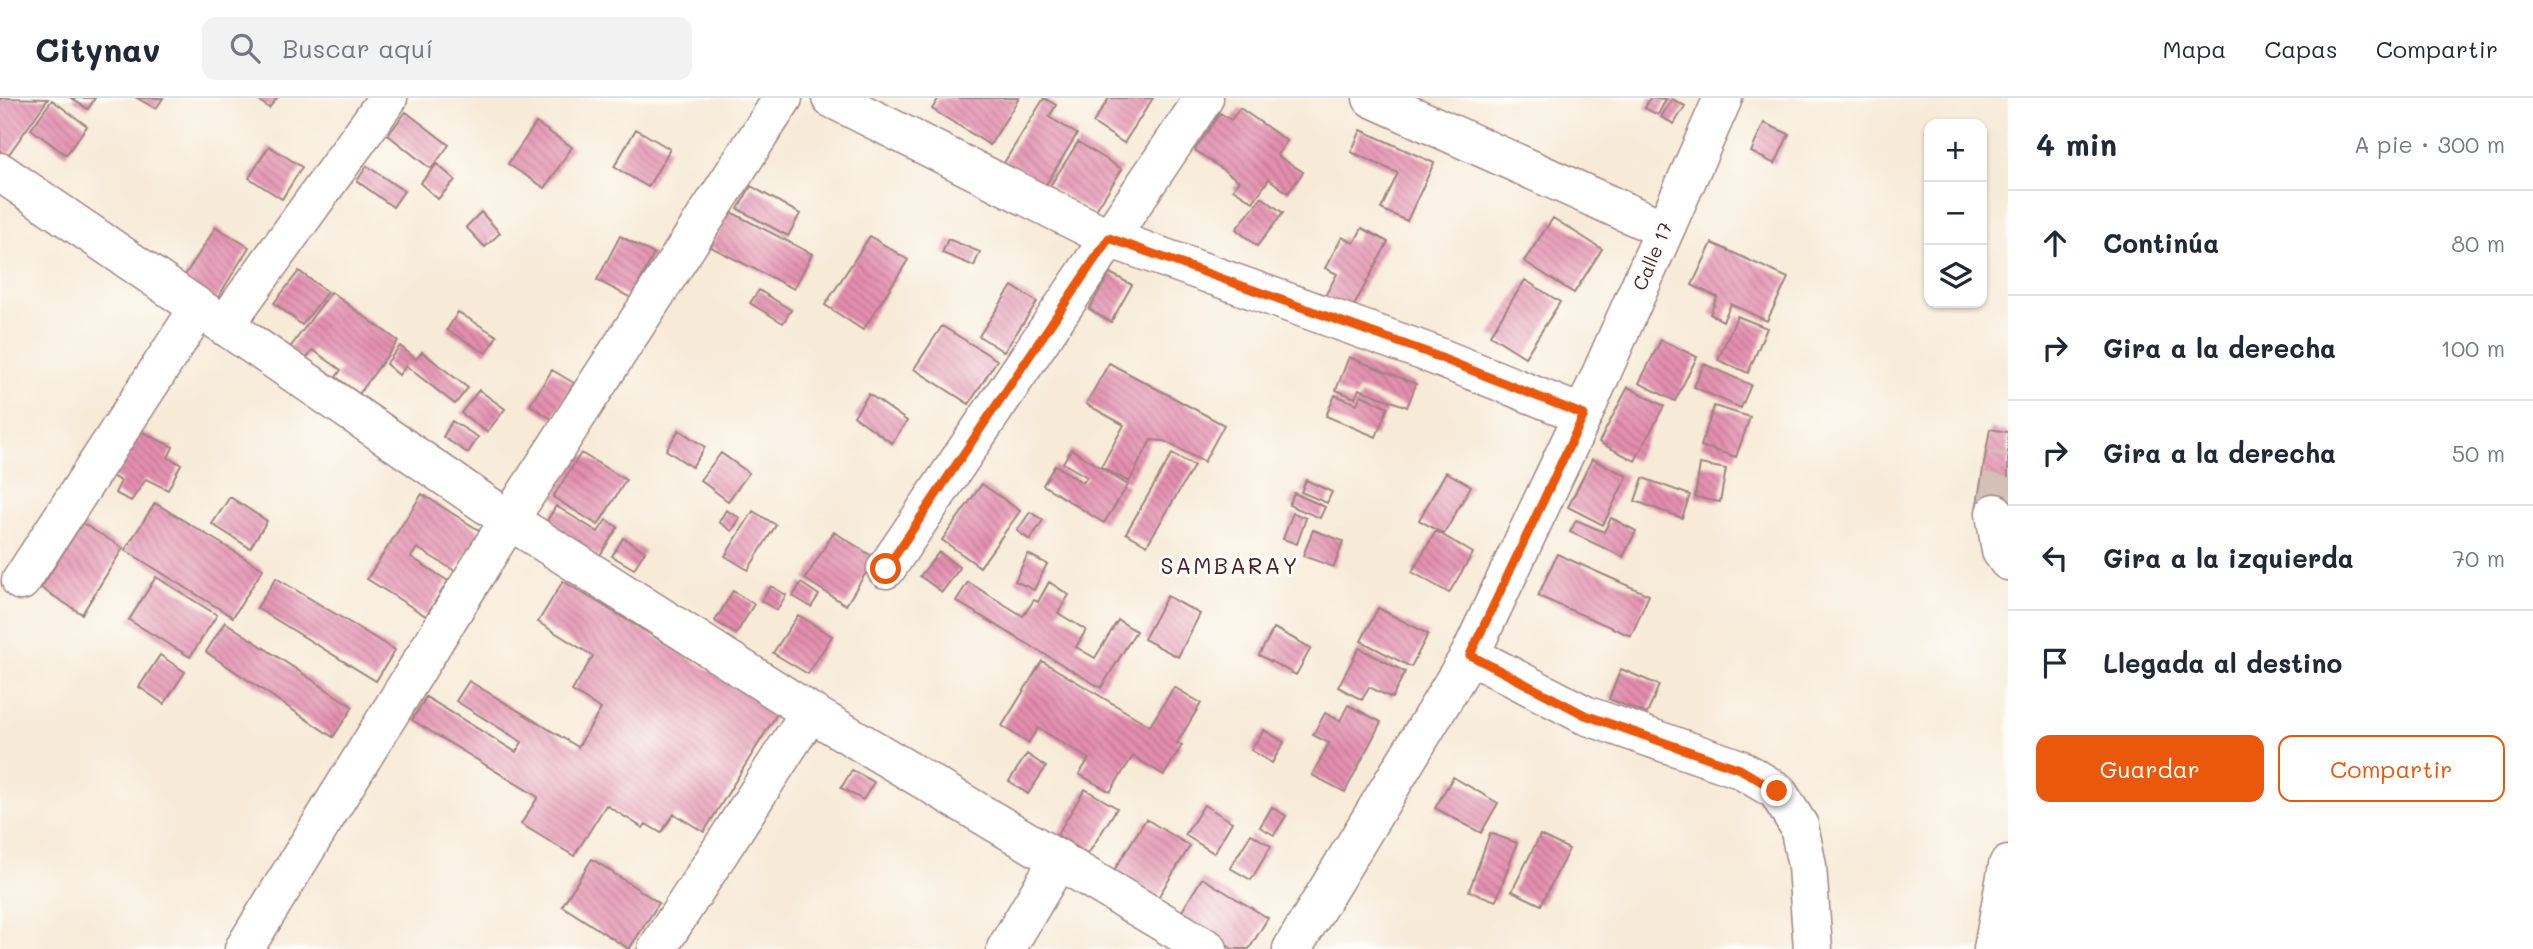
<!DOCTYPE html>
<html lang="es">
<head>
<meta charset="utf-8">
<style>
  body { margin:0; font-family:Mali,sans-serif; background:#f2f2f3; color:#1f2937 }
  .controls { position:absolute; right:21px; top:21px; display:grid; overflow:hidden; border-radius:14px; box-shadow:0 2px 5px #0004 }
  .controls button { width:63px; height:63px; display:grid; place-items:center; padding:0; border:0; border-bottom:2px solid #e0e1e3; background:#fff; color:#1f2937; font:35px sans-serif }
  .stop { position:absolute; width:21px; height:21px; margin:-16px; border:5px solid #ea580c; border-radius:50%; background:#fff }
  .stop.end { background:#ea580c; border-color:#fff; box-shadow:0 2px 7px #0008 }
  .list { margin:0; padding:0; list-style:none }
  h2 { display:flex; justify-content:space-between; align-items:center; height:91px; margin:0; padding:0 28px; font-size:30px }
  h2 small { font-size:23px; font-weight:400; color:#747a83 }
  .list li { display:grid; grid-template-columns:46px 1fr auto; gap:21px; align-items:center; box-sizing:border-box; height:105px; padding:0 28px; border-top:2px solid #e0e1e3 }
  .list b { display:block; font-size:26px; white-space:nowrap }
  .list em { font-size:23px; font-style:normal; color:#747a83 }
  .actions { display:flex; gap:14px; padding:21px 28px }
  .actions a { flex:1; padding:16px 0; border:2px solid #ea580c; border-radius:14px; text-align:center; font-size:24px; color:#ea580c }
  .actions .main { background:#ea580c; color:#fff }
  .icon { flex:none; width:38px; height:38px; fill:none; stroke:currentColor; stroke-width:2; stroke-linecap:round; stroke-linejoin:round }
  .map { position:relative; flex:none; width:2008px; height:851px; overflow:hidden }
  header { display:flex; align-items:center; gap:42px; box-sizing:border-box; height:98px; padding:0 35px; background:#fff; border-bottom:2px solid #e0e1e3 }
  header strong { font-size:33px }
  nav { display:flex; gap:38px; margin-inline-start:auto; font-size:24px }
  .search { width:490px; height:63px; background:#f2f2f3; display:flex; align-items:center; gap:18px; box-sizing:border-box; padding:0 24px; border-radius:14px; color:#747a83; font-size:26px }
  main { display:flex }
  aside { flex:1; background:#fff }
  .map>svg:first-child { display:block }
</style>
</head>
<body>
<header>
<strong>Citynav</strong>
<div class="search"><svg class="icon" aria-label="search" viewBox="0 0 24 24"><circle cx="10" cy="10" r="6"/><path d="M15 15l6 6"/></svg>Buscar aquí</div>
<nav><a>Mapa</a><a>Capas</a><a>Compartir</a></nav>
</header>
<main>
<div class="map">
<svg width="2008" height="851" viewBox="0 0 2008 851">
  <defs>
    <pattern id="building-back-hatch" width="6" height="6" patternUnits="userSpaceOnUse" patternTransform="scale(1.75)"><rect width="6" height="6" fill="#e48fae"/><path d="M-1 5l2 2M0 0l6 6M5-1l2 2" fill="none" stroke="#bb748e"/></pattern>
  </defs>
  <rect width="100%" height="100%" fill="#fdfcf7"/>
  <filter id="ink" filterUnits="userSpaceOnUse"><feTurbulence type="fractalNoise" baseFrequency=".0143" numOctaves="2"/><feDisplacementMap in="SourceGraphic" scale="14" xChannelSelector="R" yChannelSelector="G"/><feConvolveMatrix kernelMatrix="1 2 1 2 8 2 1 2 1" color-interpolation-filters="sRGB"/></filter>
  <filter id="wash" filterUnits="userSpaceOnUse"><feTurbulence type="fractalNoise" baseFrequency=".00686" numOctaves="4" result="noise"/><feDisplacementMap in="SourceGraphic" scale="28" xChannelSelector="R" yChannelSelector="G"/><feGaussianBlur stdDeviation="1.57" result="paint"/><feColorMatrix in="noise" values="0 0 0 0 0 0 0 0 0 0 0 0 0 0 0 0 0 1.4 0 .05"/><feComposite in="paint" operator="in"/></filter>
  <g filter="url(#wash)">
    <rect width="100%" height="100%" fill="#f7ead7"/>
    <g id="blocks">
      <path fill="url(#building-back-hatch)" d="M0,0L48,1L4,63L0,60Z
        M71,0H95L88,11Z
        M137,0H163L156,11Z
        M256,0H277L269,10Z
        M939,0H1019L990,47L932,11Z
        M1044,0L1056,7L1049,19L1077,36L1042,93L1002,68Z
        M1109,0H1153L1124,45L1093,25Z
        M1650,0L1666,1L1658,17L1645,10Z
        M1672,1L1685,8L1674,26L1661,19Z
        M52,2L87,28L66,57L31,31Z
        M1240,10L1287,43L1277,57L1303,74L1288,95L1269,81L1253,104L1233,91L1239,83L1195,52L1220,15L1231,22Z
        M406,14L449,47L431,71L388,37Z
        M536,25L572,49L545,90L508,66Z
        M1764,25L1789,36L1775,66L1751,54Z
        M636,31L670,51L648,89L614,69Z
        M1361,32L1434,65L1407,123L1381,111L1398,75L1351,54Z
        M1078,44L1122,71L1094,115L1050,88Z
        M269,48L302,69L282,101L249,80Z
        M437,66L455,82L438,101L420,85Z
        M367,68L404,93L393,109L357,83Z
        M751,88L800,116L788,138L738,111Z
        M1262,99L1283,115L1257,148L1236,131Z
        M729,113L812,156L794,191L711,149Z
        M481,114L500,135L485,149L466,129Z
        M1553,120L1602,151L1574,195L1524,163Z
        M216,129L249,149L214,206L180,185Z
        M1362,130L1388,144L1351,213L1325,198L1337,176L1325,170L1342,139L1354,145Z
        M620,138L654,156L631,200L597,182Z
        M870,138L908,162L863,232L825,207Z
        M948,141L980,154L974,168L942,155Z
        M1712,145L1788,180L1767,223L1731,206L1723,223L1710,216L1717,199L1692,187Z
        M299,173L327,194L302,227L274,205Z
        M1110,175L1132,187L1111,224L1089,211Z
        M1525,182L1560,204L1525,259L1490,237Z
        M1012,188L1037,204L1004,254L979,238Z
        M759,192L791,212L783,225L750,205Z
        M331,194L398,243L359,296L336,279L341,272L313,252L305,262L289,251Z
        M458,214L497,238L486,255L447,232Z
        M1737,218L1767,230L1748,275L1718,262Z
        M942,228L997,262L969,306L914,271Z
        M1661,242L1697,259L1675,303L1639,285Z
        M400,248L416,261L422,254L468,290L455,306L406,268L399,277L386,266Z
        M1349,259L1416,286L1407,309L1359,291L1355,300L1336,292Z
        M1109,265L1224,327L1204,364L1164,343L1151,342L1129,384L1101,369L1124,327L1086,306Z
        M1704,266L1751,287L1741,310L1694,289Z
        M552,272L574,285L552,321L530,307Z
        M1628,289L1664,308L1635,363L1599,344Z
        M479,292L505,311L487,334L461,315Z
        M869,296L907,323L892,345L854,318Z
        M1335,297L1357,306L1361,297L1388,309L1376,339L1326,318Z
        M1714,308L1750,319L1736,359L1701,348Z
        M452,323L478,339L468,355L443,339Z
        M134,330L173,349L168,360L181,366L168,392L146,381L131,403L115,395L121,383L111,378Z
        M1990,331L2008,334V417L1976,412Z
        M679,332L705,349L692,369L666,352Z
        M1071,351L1128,387L1104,425L1043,387L1055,367L1083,385L1087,379L1063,365Z
        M581,355L626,382L598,427L553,399Z
        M721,355L749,375L728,403L700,382Z
        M1172,356L1194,368L1147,447L1126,435Z
        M1592,361L1627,378L1603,427L1568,409Z
        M1700,366L1726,371L1720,404L1695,399Z
        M1446,374L1471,388L1444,436L1419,422Z
        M1643,380L1690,397L1682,420L1635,403Z
        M1306,382L1332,394L1327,405L1301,394Z
        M982,386L1020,413L980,469L942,442Z
        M1294,395L1325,409L1320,420L1289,407Z
        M422,396L480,433L455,473L417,450L411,459L448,483L426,518L367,481Z
        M230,399L267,423L250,450L212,426Z
        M155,405L263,471L233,519L125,452Z
        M556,408L598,434L606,422L618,429L599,459L545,426Z
        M726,412L740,420L732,433L719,424Z
        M753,413L776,427L748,472L725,458Z
        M1030,414L1043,422L1030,442L1017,433Z
        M1293,415L1306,420L1297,446L1283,441Z
        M1611,420L1636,433L1623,459L1570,434L1576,422L1604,434Z
        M82,425L123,450L82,516L41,490Z
        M1313,432L1343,443L1334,469L1303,458Z
        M1436,433L1473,455L1449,495L1412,474Z
        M834,434L875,460L846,507L805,481Z
        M623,440L645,453L634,471L612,458Z
        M939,454L960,470L942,494L920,478Z
        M1028,456L1047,466L1034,492L1015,483Z
        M1557,456L1649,497L1631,538L1538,498Z
        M156,479L217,517L190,559L129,522Z
        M276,480L395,552L376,583L257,510Z
        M563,483L778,614L704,734L674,716L661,735L646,726L643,730L606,707L574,758L521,726L538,699L412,622L426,599L516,654L522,644L456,603L469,583L578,649L601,611L572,593L593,558L538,524Z
        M968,484L1023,518L1034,502L1038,504L1049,484L1069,497L1058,515L1086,532L1076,549L1095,560L1118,522L1136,533L1101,590L956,503Z
        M801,485L819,497L811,509L793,498Z
        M771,488L786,497L777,512L761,503Z
        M733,493L754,506L736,536L715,523Z
        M1167,498L1200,516L1178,559L1144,541Z
        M1378,510L1428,536L1411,569L1361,543Z
        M798,517L832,538L808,576L773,555Z
        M225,524L353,609L333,639L206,554Z
        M1274,530L1311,550L1296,577L1259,557Z
        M1359,550L1405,574L1392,600L1369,589L1362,602L1338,589Z
        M160,557L185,574L164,606L139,589Z
        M1042,563L1150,628L1174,589L1201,605L1177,645L1182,647L1164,677L1133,658L1110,694L1079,676L1089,661L1038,630L1028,645L1002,628Z
        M1621,571L1659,587L1647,616L1609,601Z
        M1348,607L1381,624L1345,694L1312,677L1329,645L1313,637L1325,615L1340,623Z
        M1264,632L1284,644L1272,665L1251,652Z
        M1027,656L1046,669L1028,696L1009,683Z
        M852,672L874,684L863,702L841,690Z
        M1453,679L1498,705L1481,735L1435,710Z
        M1085,691L1117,710L1088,756L1057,737Z
        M1204,707L1232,724L1214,755L1185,737Z
        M1272,709L1286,718L1274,737L1260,729Z
        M1146,721L1190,748L1157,801L1113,774Z
        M1490,735L1517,745L1496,803L1469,793Z
        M1251,736L1271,748L1251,782L1230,770Z
        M1540,737L1569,751L1541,807L1512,793Z
        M592,761L659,805L629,851L562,808Z
        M1202,780L1268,820L1249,851H1233L1179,818Z"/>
    </g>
  </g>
  <g filter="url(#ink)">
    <use href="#blocks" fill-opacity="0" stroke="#a08481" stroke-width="2"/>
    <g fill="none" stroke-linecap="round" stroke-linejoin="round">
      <path stroke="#d4c1b5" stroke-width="38" stroke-dasharray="38 19" stroke-linecap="butt" d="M1995,415L2008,355"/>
      <g stroke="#a08481" stroke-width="41">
        <path id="minor" d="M831,0L1109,140L1426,254L1583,317
          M1372,0L1663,131
          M0,74L509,422L783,0
          M224,228L388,0
          M1995,415L2001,453L2008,463
          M886,471L1204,0
          M21,483L199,210
          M1470,557L1585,617L1740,671L1777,693L1799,728L1807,768L1813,851
          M244,851L509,422L810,614L1208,851
          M657,851L810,614
          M1006,851L1059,761
          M1292,851L1470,557L1583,317L1723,0"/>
      </g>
      <g stroke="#a08481" stroke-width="41">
        <path id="highway" d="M1993,851L2008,767"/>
      </g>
      <use href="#minor" stroke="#fff" stroke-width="38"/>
      <use href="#highway" stroke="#fff" stroke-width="38"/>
    </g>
  </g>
  <g fill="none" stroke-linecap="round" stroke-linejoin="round" filter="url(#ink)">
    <path stroke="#ea580c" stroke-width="9" d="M886,471L1109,140L1426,254L1584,317L1470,557L1585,617L1740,671L1777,693"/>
  </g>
  <g text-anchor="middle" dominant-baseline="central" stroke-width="6" stroke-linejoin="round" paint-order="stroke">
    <g font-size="19" fill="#4a1f2b" stroke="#fdfcf7">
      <text transform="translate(1652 158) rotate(-67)">Calle 17</text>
    </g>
    <g font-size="23" letter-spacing="2" fill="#4a1f2b" stroke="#fdfcf7">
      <text x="1230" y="467">SAMBARAY</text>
    </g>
  </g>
</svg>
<div class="controls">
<button>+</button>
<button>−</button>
<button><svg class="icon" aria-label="layers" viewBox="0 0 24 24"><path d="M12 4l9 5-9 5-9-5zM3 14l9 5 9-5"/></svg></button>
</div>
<div class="stop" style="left:886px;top:471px"></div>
<div class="stop end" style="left:1777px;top:693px"></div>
</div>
<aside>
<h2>4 min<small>A pie · 300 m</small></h2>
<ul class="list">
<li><svg class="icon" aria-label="ahead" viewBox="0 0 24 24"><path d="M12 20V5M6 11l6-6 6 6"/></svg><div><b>Continúa</b></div><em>80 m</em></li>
<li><svg class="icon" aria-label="right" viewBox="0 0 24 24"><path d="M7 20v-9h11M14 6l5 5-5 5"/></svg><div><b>Gira a la derecha</b></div><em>100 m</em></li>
<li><svg class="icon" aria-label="right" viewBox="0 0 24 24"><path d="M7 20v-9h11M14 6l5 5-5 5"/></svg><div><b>Gira a la derecha</b></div><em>50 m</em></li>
<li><svg class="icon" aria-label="left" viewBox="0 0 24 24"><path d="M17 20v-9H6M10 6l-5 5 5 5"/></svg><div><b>Gira a la izquierda</b></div><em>70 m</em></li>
<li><svg class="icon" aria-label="arrive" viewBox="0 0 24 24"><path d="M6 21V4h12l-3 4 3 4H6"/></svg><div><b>Llegada al destino</b></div></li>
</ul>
<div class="actions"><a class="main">Guardar</a><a>Compartir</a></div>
</aside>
</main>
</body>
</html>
